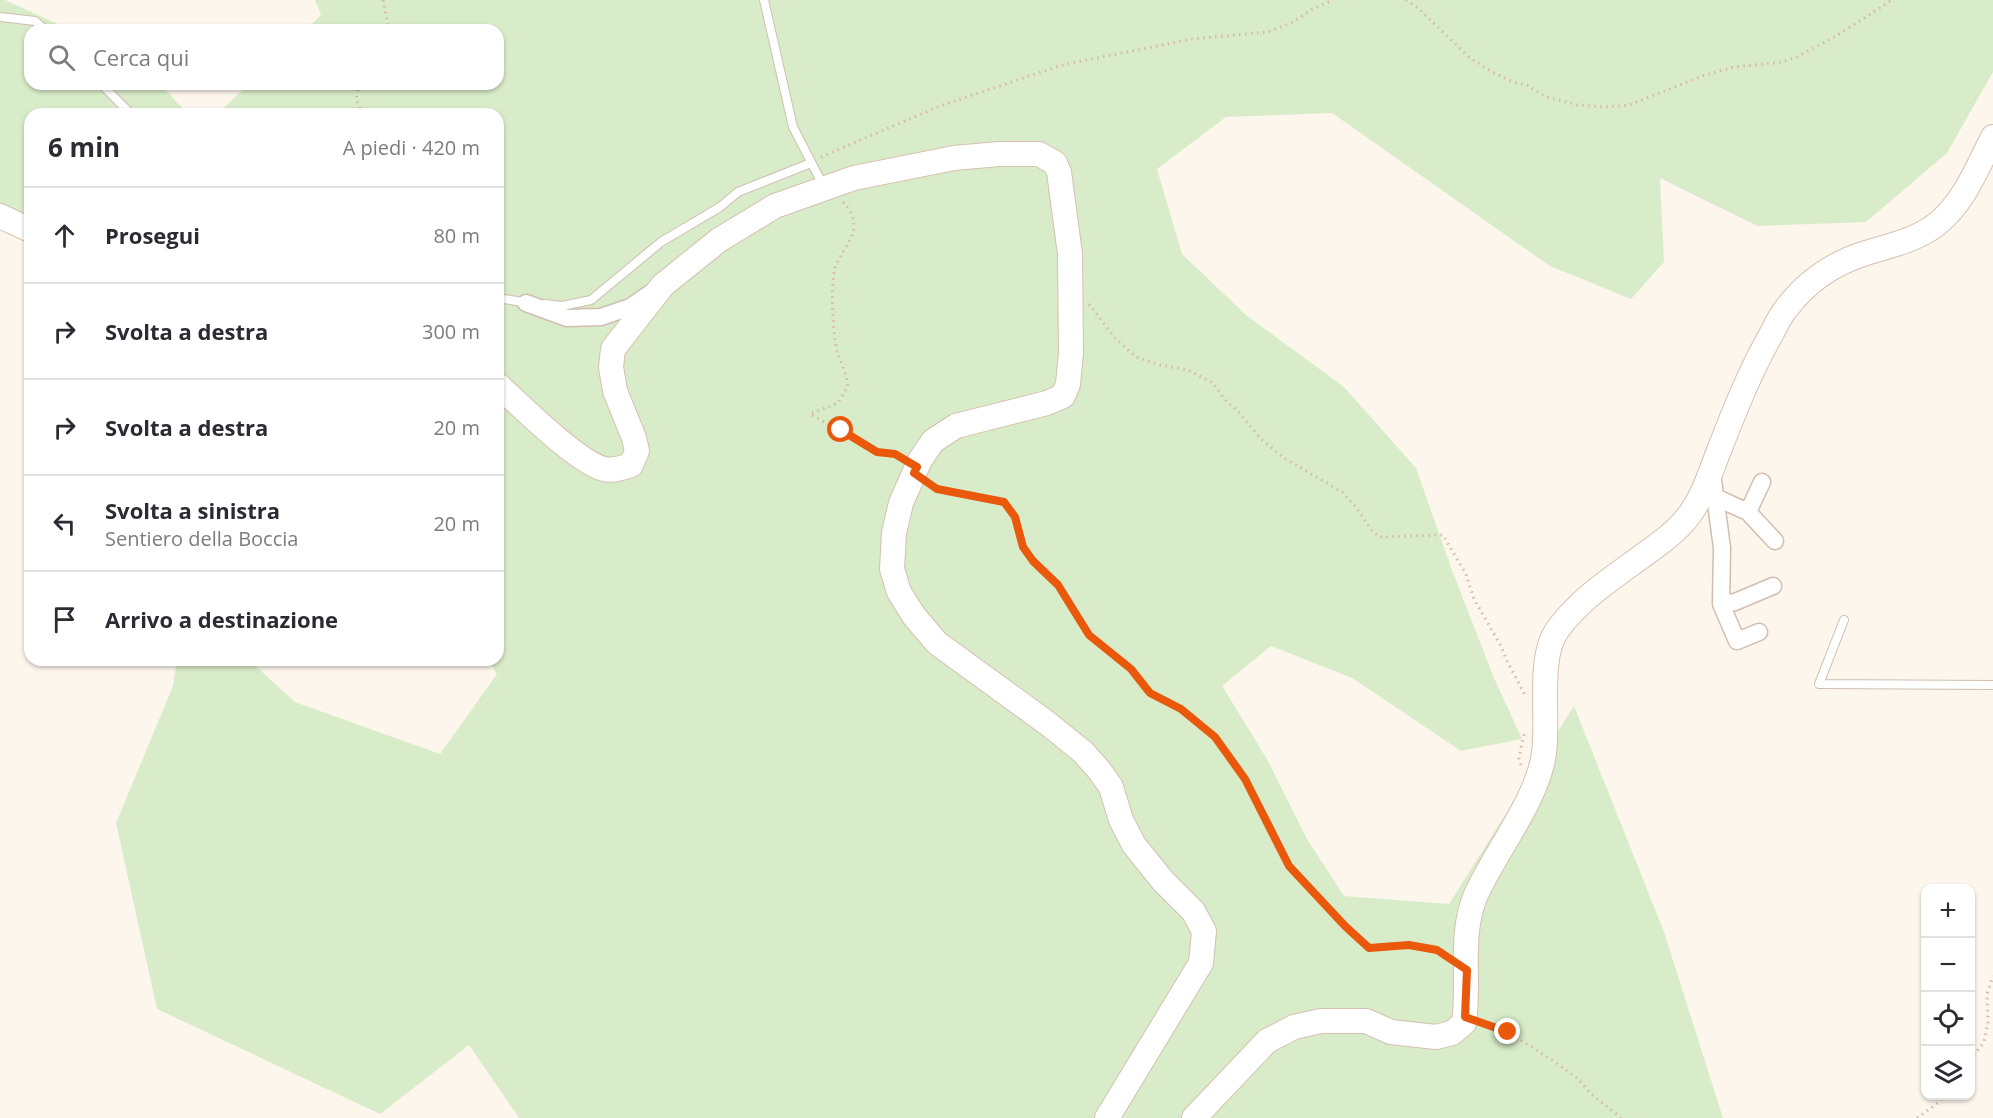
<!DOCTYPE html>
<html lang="it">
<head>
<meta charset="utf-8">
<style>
  body { margin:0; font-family:"Open Sans",sans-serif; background:#f2f2f3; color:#2b2b33 }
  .controls { position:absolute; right:18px; bottom:18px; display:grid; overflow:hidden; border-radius:12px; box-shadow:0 2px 4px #0004 }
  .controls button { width:54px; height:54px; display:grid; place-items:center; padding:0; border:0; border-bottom:2px solid #e1e1e2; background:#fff; color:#2b2b33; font:30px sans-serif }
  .stop { position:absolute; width:18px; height:18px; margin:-14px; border:4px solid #ea580c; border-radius:50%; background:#fff }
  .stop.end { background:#ea580c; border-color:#fff; box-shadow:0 2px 6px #0008 }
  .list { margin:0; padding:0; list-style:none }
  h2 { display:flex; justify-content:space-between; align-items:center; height:78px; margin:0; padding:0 24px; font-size:26px }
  h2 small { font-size:20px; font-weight:400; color:#7c7c81 }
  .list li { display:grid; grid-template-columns:39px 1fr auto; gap:18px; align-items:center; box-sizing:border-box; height:96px; padding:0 24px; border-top:2px solid #e1e1e2 }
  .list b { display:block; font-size:22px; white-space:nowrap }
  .list p { margin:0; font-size:20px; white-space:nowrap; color:#7c7c81 }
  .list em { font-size:20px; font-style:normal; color:#7c7c81 }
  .icon { flex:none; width:33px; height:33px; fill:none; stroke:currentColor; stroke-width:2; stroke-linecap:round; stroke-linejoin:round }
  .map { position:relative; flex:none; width:1993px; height:1118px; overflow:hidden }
  .search { position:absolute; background:#fff; box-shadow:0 2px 4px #0004; left:24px; top:24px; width:480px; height:66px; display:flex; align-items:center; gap:15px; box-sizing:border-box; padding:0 21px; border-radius:18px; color:#7c7c81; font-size:22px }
  .panel { position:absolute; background:#fff; box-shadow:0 2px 4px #0004; left:24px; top:108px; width:480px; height:558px; border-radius:18px }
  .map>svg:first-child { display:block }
</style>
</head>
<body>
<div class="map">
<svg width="1993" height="1118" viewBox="0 0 1993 1118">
  <rect width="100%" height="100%" fill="#fdf6ec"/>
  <path fill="#d8ecc9" d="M0,0H5L71,30H30V84H160L188,114H30V222L0,211Z
    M315,0H1993V72L1947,153L1866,222L1757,226L1660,178L1664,262L1631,299L1550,266L1332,113L1226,117L1157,169L1182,254L1246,315L1344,387L1416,468L1453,573L1494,678L1522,739L1461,751L1352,678L1271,646L1222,686L1267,759L1307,839L1344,896L1449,904L1574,706L1664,932L1723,1118H519L469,1045L380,1114L157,1009L116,823L173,686L177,660H249L295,702L440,754L497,674L488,660H498V114H217L249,84H498V30H305L321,15Z"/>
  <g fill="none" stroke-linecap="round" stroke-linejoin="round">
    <g stroke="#d1beb0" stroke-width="10">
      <path id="lane" d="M764,0L793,127L824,187
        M0,17L35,21L45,30
        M101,84L131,114
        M498,298L529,303
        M545,304L562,306L591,300L661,242L720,207L738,192L811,163
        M1844,620L1819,684L1993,685"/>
    </g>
    <g stroke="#d1beb0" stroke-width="19">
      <path id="street" d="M526,303L567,318L601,317L630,307L649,294
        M1712,473L1722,548L1721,604L1737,641L1759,632
        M1715,497L1748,512L1762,482
        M1748,512L1775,541
        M1721,604L1735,602L1773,586"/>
    </g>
    <g stroke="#d6c0b0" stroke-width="26">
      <path id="secondary" d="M0,216L30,230
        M498,385C520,405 577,462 604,469C613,471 622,468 631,465L637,451L634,438L615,391L611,367L613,349L663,285L719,240L775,206L854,178L954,158L999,154H1039L1055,163L1059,172L1070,254L1071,353L1068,384L1063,396L1047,403L956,426L933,441L920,460L901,503L894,533L892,569L899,592L914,616L937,643L1047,723L1083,752L1099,770L1111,787L1121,820L1134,845L1163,881L1193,911L1204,931L1201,963L1107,1118
        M1194,1118L1267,1041L1294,1027L1321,1021H1366L1391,1032L1436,1037L1452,1033L1464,1023C1470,981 1459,937 1475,897C1494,853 1538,800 1544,753C1549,717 1537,657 1558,629C1580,599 1611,579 1641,557C1659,544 1677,532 1690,514C1703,496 1710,474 1718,453C1734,412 1750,371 1772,333C1776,325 1780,316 1786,309C1806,282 1834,263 1866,253C1891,245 1915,241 1937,224C1964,203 1978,166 1993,137"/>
    </g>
    <path stroke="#d9b8a5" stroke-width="3" stroke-dasharray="1.5 4.5" stroke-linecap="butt" d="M383,0L389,30
      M1406,0L1418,8L1470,58L1494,73L1513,82L1527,85L1546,97L1578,105L1606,107L1629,105L1705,75L1734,67L1782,62L1797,57L1836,36L1892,0
      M359,84L356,99L362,114
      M821,157L940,106L1062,65L1192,39L1268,32L1293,22L1314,8L1333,0
      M843,202C868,230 844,243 835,268C830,284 833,334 837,351C841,362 846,373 848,386L838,403L810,414L877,452L895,454L900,457
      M1089,304L1115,338L1136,357L1160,365L1188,370L1213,383L1227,402L1237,410L1261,439L1284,458L1342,492L1356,507L1372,531L1380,537L1443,535L1466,574L1474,599L1501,646L1506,659L1525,695
      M928,484L937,489L1004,503L1015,517L1023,547L1033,561L1058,585L1089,635L1131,669L1151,693L1181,709L1215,737L1245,779L1289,866L1345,926L1369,948C1396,946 1424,941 1448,957
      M1521,765L1519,758L1524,734
      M1483,1023L1508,1032L1555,1062L1578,1079L1591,1094L1621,1118
      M1970,1060L1984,1042L1988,1022L1987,994L1993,976
      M1917,1118L1938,1103L1943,1096"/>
    <use href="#lane" stroke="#fff" stroke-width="8"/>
    <use href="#street" stroke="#fff" stroke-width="16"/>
    <use href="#secondary" stroke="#fff" stroke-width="24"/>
  </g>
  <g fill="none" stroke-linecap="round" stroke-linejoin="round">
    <path stroke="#ea580c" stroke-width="8" d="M841,430L877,452L895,454L917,467L914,473L937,489L1004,502L1015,517L1023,547L1033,561L1058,585L1089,635L1131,669L1150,693L1181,709L1215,737L1245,779L1289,866L1345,926L1369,948L1409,945L1437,950L1467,970L1465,1017L1508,1032"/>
  </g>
</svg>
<div class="controls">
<button>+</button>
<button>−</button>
<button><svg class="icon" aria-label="locate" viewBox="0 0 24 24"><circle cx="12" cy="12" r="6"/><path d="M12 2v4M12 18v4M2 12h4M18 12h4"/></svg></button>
<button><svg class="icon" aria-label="layers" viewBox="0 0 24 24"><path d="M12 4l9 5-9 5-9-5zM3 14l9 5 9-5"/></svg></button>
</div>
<div class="stop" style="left:841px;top:430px"></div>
<div class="stop end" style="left:1508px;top:1032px"></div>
<div class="search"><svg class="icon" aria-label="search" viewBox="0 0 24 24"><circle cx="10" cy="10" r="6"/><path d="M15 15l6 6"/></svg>Cerca qui</div>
<section class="panel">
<h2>6 min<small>A piedi · 420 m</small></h2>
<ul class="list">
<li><svg class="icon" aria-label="ahead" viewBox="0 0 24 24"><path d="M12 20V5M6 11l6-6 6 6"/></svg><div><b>Prosegui</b></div><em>80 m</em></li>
<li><svg class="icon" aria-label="right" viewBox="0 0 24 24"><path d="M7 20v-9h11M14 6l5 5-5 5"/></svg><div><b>Svolta a destra</b></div><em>300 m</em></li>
<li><svg class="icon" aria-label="right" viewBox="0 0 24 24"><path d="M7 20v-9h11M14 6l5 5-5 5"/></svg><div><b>Svolta a destra</b></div><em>20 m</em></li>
<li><svg class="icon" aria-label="left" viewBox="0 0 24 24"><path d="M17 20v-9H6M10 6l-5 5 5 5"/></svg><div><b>Svolta a sinistra</b><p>Sentiero della Boccia</p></div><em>20 m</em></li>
<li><svg class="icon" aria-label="arrive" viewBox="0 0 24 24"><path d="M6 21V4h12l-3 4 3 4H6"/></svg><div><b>Arrivo a destinazione</b></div></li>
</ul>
</section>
</div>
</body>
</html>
